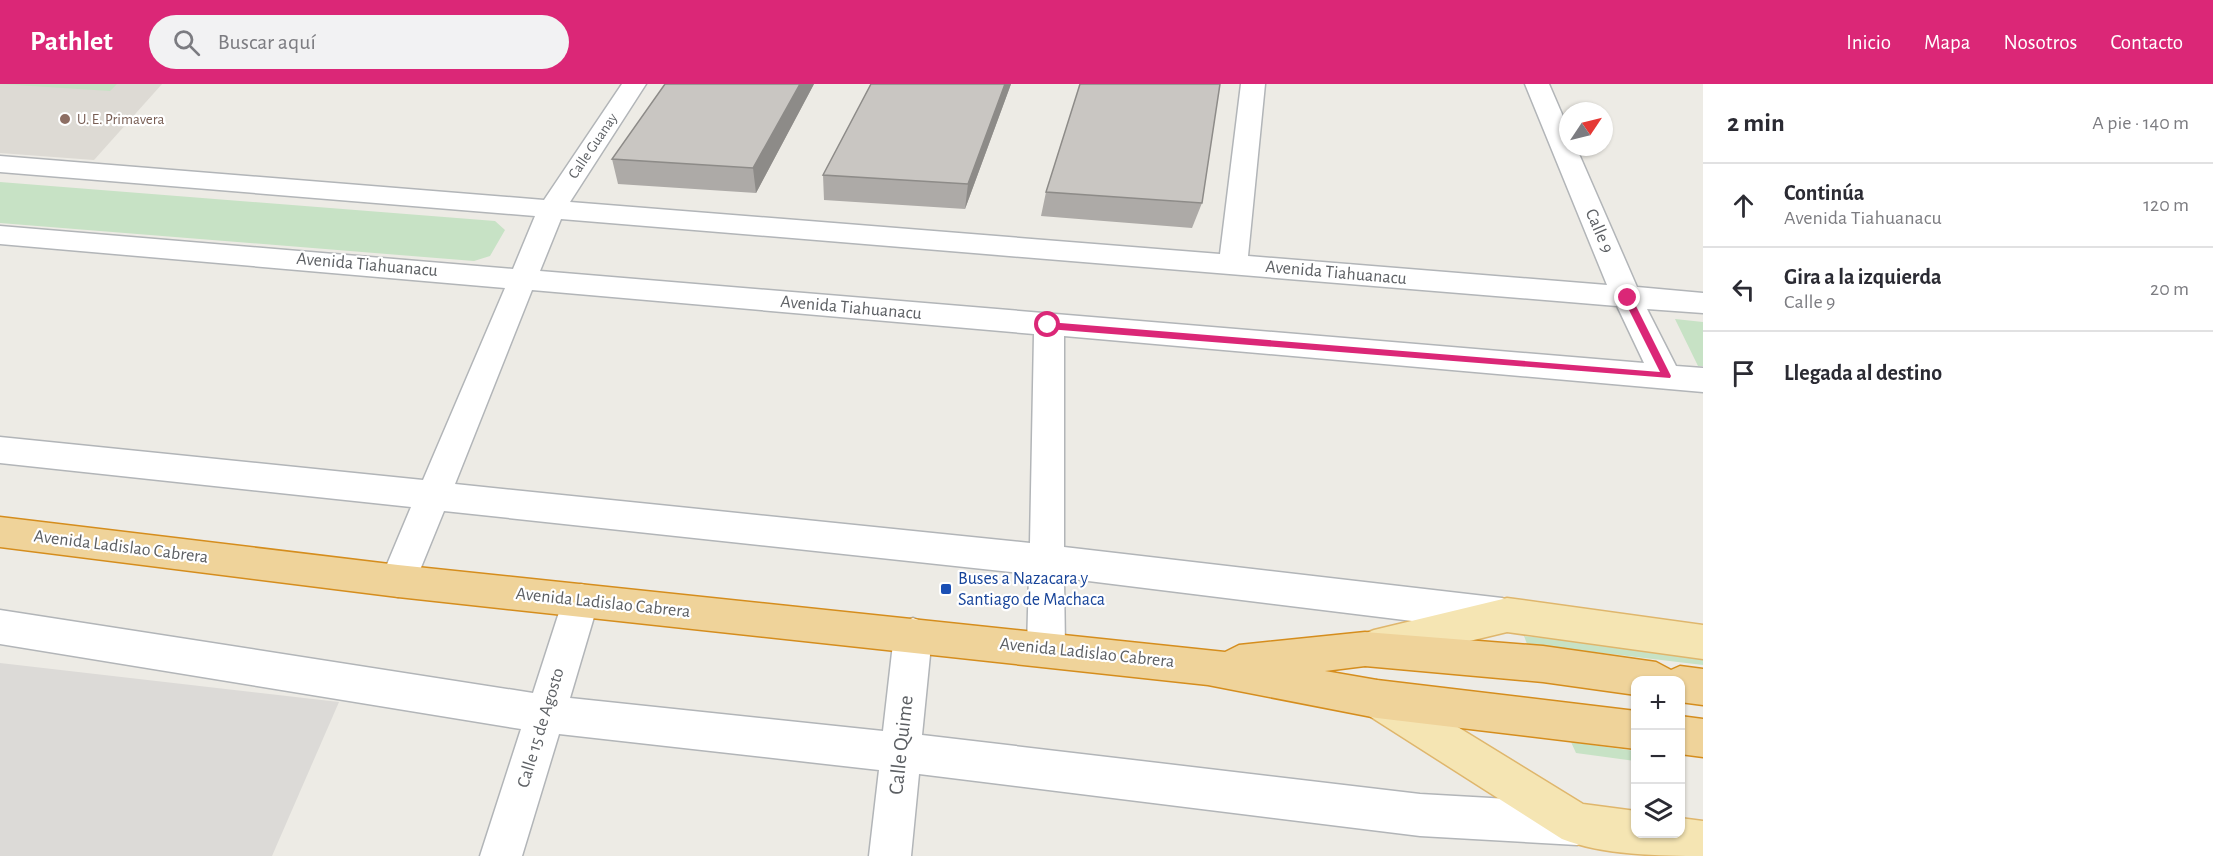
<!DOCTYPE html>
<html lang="es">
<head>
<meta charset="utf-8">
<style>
  body { margin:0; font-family:"Alegreya Sans",sans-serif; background:#f2f2f3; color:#2b2b33 }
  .controls { position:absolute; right:18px; bottom:18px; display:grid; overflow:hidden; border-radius:12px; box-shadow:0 2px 4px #0004 }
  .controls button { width:54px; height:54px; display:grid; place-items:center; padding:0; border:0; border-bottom:2px solid #e1e1e2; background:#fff; color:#2b2b33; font:30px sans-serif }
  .compass { position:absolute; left:1559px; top:18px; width:54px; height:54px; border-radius:50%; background:#fff; box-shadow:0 2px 4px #0004; rotate:55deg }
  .stop { position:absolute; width:18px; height:18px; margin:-14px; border:4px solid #db2777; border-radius:50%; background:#fff }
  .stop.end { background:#db2777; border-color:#fff; box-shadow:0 2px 6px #0008 }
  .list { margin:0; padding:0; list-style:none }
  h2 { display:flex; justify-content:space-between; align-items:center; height:78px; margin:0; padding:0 24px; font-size:26px }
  h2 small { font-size:20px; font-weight:400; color:#7c7c81 }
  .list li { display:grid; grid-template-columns:39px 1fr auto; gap:18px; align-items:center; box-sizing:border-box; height:84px; padding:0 24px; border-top:2px solid #e1e1e2 }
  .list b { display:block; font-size:22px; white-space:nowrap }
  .list p { margin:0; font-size:20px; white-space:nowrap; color:#7c7c81 }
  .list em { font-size:20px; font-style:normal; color:#7c7c81 }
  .icon { flex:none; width:33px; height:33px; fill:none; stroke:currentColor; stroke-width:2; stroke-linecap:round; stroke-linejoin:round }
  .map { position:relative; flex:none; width:1703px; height:772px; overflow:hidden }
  header { display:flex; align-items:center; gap:36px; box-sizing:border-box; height:84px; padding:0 30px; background:#db2777; color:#fff }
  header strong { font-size:28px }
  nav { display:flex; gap:33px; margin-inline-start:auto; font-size:21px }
  .search { width:420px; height:54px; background:#f2f2f3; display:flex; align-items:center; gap:15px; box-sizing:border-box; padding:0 21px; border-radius:33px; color:#7c7c81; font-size:22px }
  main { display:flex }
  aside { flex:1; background:#fff }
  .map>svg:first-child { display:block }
</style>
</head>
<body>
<header>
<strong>Pathlet</strong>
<div class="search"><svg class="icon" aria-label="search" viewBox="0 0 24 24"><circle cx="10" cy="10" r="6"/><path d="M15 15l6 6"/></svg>Buscar aquí</div>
<nav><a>Inicio</a><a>Mapa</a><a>Nosotros</a><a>Contacto</a></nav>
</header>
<main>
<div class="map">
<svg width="1703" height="772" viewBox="0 0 1703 772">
  <rect width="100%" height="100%" fill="#edebe5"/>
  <path fill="#dcdad7" d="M0,579L339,618L272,772H0Z"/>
  <path fill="#dddad4" d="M0,0H162L94,76L0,69Z"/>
  <path fill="#c7e2c5" d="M0,0H117L110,7Z
    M0,98L495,137L505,146L490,172L474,177L0,139Z
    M1675,235L1703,238V282H1698Z
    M1524,552L1703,570V581L1527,560Z
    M1571,658L1635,667V677L1576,669Z"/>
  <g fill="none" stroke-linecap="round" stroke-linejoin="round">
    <g stroke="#b2b5b8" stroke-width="3">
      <path id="street" d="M622,0H646L570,118L1220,170L1241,0H1265L1248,172L1607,201L1525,0H1549L1568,44V63H1576L1637,203L1703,209V229L1647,225L1676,282L1703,284V308L1064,252V463L1502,514L1515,519L1520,531L1515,543L1502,548L1064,494L1065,564L1059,576L1046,581L1033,576L1027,564L1029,490L444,427L411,508L398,513L385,508L380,497L411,423L0,379V353L423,396L505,204L0,160V142L513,185L535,132L0,88V72L544,116ZM561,135L1617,222L1644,279L540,187ZM532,206L1034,250L1030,459L455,400Z
        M581,500L594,504L599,516L570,614L883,647L894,551L900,539L913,534L926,539L932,551L922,651L1420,710L1577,719L1592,725L1598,740L1592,755L1577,761L1420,752L919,690L911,772H869L879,686L559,650L522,772H480L521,645L0,560V526L533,609L563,516L568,504Z"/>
    </g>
    <g stroke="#dfb66c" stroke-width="3">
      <path id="primary" d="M1507,514L1703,541V575L1507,548L1374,580L1361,575L1355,563L1361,551L1374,546Z
        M1377,596L1391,602L1583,720L1636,727V750H1680V734L1703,737V772C1660,772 1602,771 1562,755L1363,628L1358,615L1363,602Z"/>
    </g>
    <g stroke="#d58d1d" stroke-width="3">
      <path id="highway" d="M0,433L398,481L1225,568L1239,561L1365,548L1543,562L1656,578L1671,586L1680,582L1703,585V621L1680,618V596H1636V611L1543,598L1365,582L1325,587L1377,596L1636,627V665L1377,634L1208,601L398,513L0,463Z
        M1680,632L1703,635V673L1680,670Z"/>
    </g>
    <use href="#street" fill="#fff" fill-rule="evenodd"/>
    <use href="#primary" fill="#f5e5b3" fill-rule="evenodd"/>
    <use href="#highway" fill="#efd39a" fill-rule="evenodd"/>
  </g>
  <path fill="#adaaa7" d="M814,0L756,109L618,100L612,75Z
    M1011,0L965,125L824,116L823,91Z
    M1046,108L1202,119L1192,144L1041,132Z"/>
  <path fill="#8d8b88" d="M800,0H814L756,109L753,84Z
    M1005,0H1011L965,125L968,100Z"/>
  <path fill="#c9c6c2" stroke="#8d8b88" stroke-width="1.5" d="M665,0H800L753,84L612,75Z
    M871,0H1005L968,100L823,91Z
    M1080,0H1220L1202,119L1046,108Z"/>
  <path fill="#db2777" d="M1624,212L1632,214L1671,292L1670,294L1048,245L1044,241L1048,238L1660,288L1623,214Z"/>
  <circle fill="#8d6e63" stroke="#fff" stroke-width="2" cx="65" cy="35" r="6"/>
  <rect fill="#1a4fb4" stroke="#fff" stroke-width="2" x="940" y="499" width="12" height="12" rx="3"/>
  <g text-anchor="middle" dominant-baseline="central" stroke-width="4.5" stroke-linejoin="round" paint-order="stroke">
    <g font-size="15" fill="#785e54" stroke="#fff" text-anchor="start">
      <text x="77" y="35">U. E. Primavera</text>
    </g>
    <g font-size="15" fill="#5d6064" stroke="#fff">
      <text transform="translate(593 62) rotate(-56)">Calle Guanay</text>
    </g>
    <g font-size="18" fill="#5d6064" stroke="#fff">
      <text transform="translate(1599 147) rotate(67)">Calle 9</text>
      <text transform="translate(367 181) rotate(5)">Avenida Tiahuanacu</text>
      <text transform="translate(1336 189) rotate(5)">Avenida Tiahuanacu</text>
      <text transform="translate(851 224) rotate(5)">Avenida Tiahuanacu</text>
      <text transform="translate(121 463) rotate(7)">Avenida Ladislao Cabrera</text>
      <text transform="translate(603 519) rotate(6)">Avenida Ladislao Cabrera</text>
      <text transform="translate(1087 569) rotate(6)">Avenida Ladislao Cabrera</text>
      <text transform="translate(541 644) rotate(-73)">Calle 15 de Agosto</text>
    </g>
    <g font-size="18" fill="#164399" stroke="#fff" text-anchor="start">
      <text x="958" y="495">Buses a Nazacara y<tspan x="958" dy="21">Santiago de Machaca</tspan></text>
    </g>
    <g font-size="21" fill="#5d6064" stroke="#fff">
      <text transform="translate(901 661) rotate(-84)">Calle Quime</text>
    </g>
  </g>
</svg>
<div class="controls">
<button>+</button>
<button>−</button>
<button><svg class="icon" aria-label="layers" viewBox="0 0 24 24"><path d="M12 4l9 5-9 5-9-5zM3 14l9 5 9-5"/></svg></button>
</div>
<svg class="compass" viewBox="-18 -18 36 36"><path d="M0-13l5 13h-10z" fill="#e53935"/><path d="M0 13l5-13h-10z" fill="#7c7c81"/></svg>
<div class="stop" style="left:1048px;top:241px"></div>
<div class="stop end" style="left:1628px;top:214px"></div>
</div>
<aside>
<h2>2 min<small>A pie · 140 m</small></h2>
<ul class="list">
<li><svg class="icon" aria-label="ahead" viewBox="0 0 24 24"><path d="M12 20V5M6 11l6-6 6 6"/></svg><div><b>Continúa</b><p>Avenida Tiahuanacu</p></div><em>120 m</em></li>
<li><svg class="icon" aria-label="left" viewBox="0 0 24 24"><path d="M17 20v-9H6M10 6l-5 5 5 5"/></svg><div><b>Gira a la izquierda</b><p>Calle 9</p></div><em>20 m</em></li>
<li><svg class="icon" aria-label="arrive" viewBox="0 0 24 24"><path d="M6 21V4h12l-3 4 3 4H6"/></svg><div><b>Llegada al destino</b></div></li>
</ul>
</aside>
</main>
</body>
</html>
